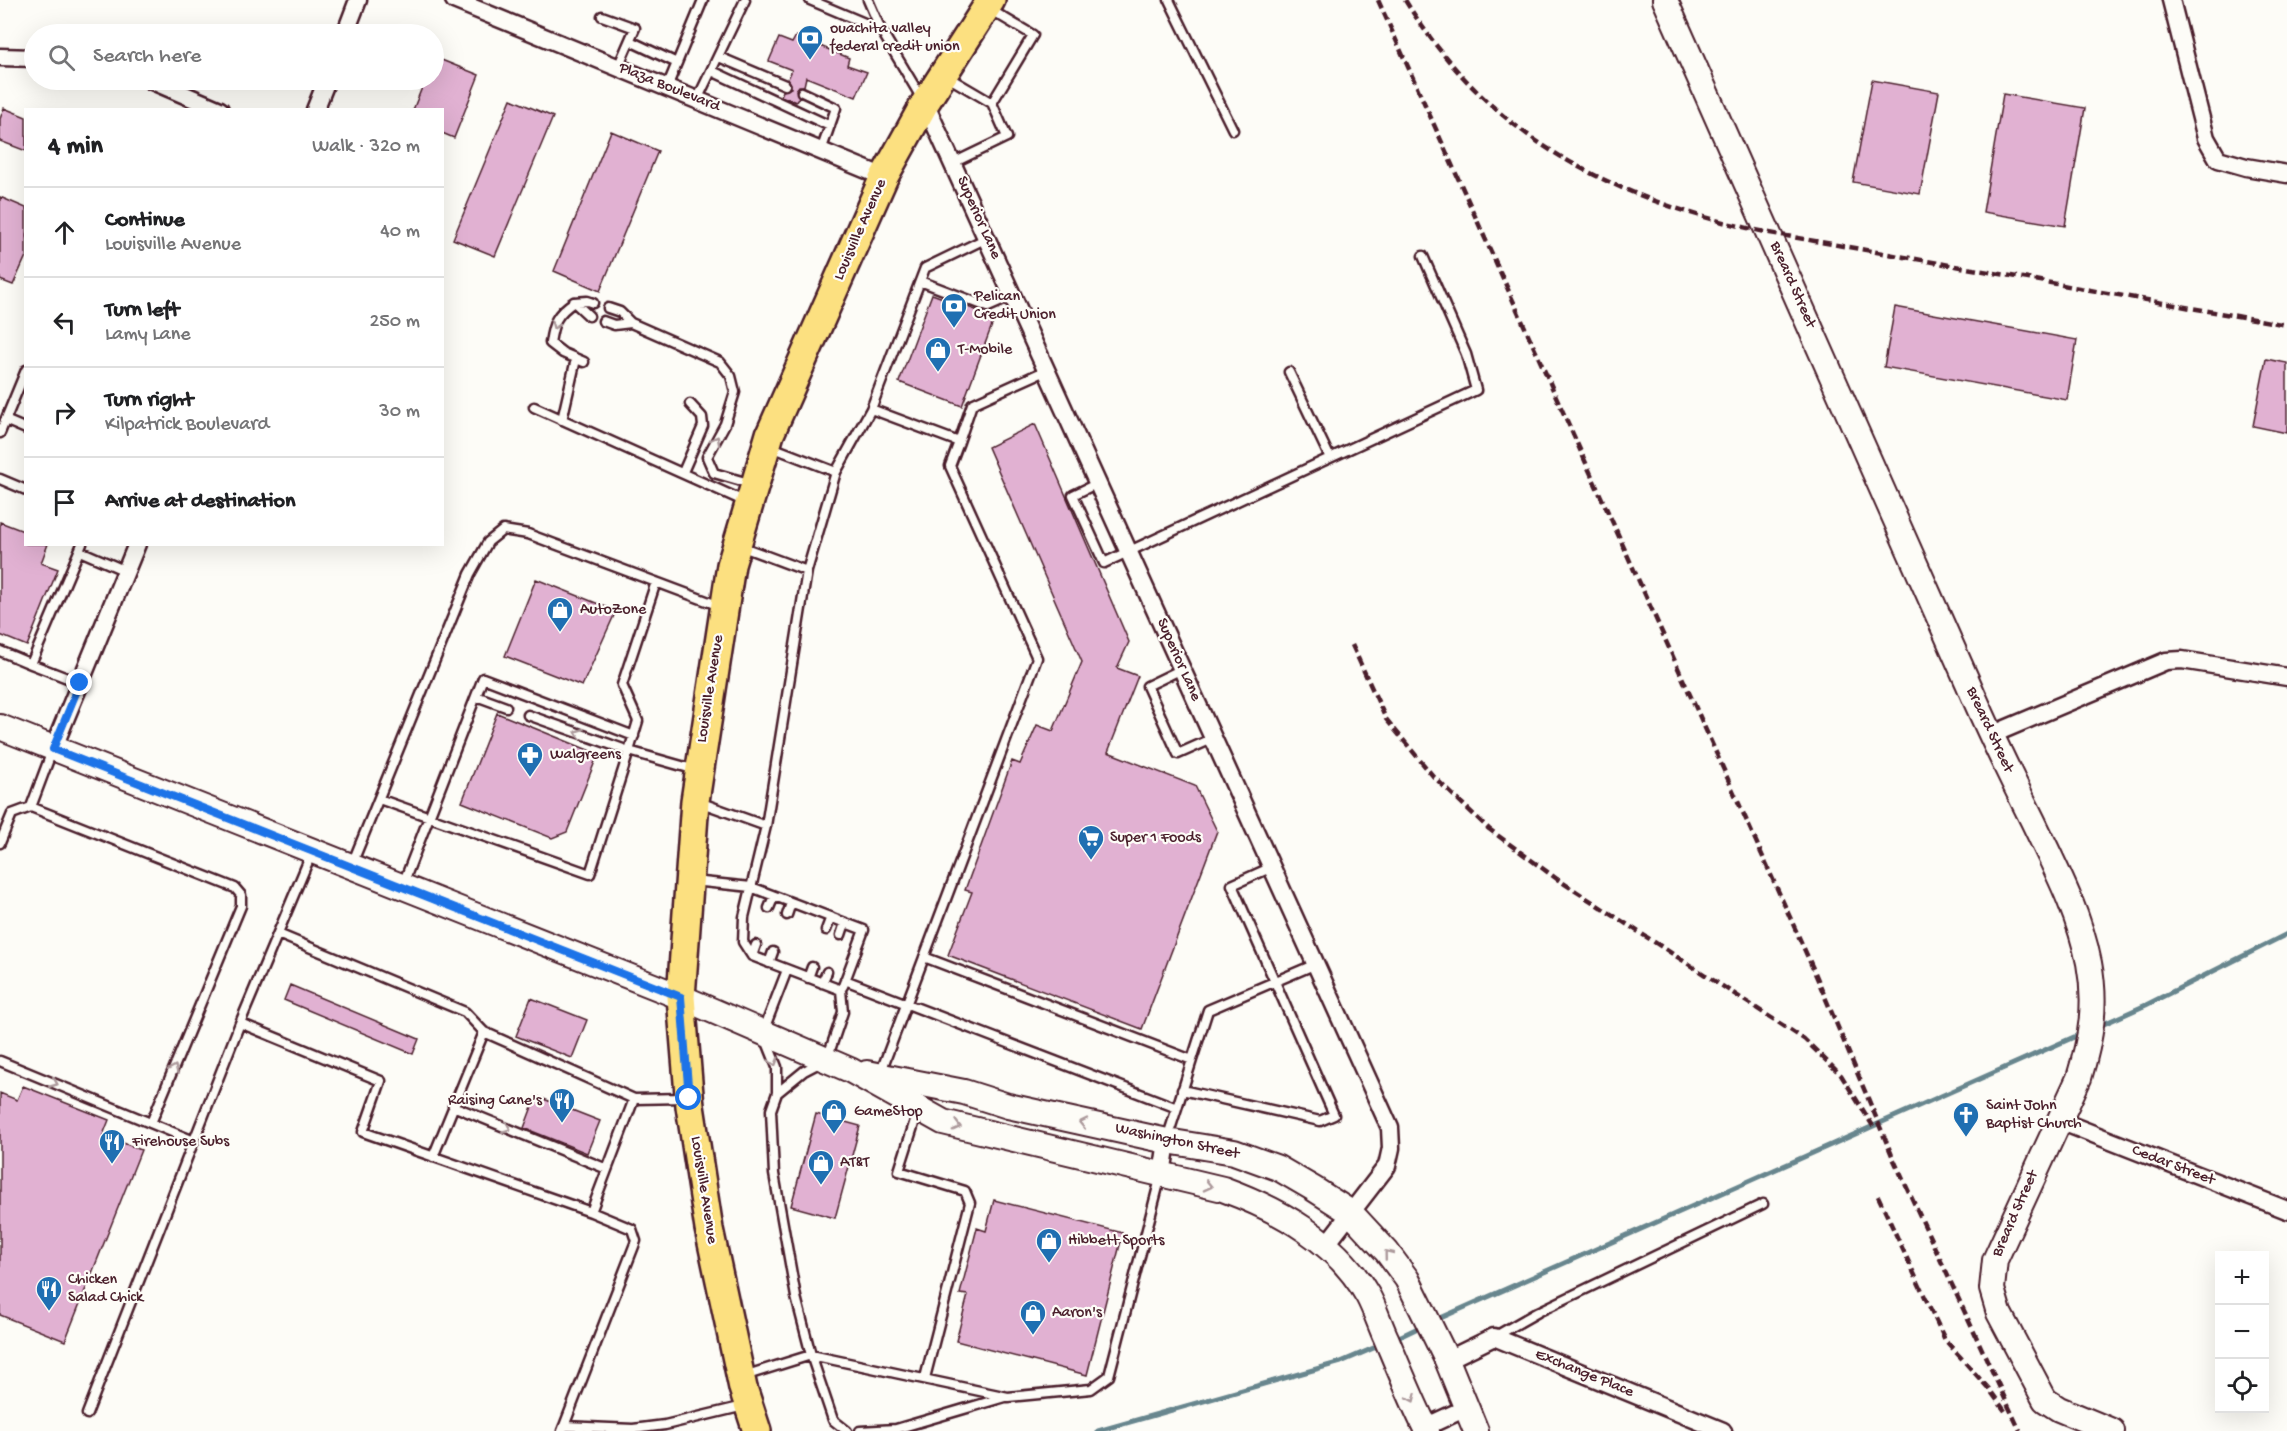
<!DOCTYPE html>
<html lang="en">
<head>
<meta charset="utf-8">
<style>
  body { margin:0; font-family:"Gochi Hand",sans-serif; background:#f2f2f2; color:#202124 }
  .controls { position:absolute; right:18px; bottom:18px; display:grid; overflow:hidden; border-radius:0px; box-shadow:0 6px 24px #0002 }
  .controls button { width:54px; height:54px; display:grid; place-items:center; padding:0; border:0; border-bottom:2px solid #e0e0e0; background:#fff; color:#202124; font:30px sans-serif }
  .stop { position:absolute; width:18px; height:18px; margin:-14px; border:4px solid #1a73e8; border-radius:50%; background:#fff }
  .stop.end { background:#1a73e8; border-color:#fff; box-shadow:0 2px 6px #0008 }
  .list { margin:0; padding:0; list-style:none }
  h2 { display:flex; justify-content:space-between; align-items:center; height:78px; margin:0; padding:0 24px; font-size:26px }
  h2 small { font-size:20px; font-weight:400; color:#757577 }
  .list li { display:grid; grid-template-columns:39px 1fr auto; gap:18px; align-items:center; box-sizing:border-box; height:90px; padding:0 24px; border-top:2px solid #e0e0e0 }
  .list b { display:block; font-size:22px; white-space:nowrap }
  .list p { margin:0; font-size:20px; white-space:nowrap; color:#757577 }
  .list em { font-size:20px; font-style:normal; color:#757577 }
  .icon { flex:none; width:33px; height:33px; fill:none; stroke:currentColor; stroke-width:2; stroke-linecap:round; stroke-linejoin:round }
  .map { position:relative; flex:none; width:2287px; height:1431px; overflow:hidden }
  .search { position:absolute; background:#fff; box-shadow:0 6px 24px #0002; left:24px; top:24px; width:420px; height:66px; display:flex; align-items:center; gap:15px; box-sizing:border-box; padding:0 21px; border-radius:33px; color:#757577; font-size:22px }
  .panel { position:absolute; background:#fff; box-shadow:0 6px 24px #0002; left:24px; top:108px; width:420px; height:438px; border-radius:0px }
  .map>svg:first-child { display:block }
</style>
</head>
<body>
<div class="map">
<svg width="2287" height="1431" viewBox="0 0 2287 1431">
  <rect width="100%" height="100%" fill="#fdfcf7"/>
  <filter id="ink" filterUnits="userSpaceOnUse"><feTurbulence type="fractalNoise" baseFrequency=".0167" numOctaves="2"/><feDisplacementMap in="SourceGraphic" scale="12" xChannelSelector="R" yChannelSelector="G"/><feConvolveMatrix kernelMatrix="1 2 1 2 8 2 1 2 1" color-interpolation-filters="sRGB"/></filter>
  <g filter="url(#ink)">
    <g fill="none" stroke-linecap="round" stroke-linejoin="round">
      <path stroke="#67868e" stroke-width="5" d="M2097,1027L2146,1005L2287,934
        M1436,1320L2083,1033
        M1395,1339L1424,1325
        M1098,1431L1341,1362L1383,1344"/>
    </g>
    <path fill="#e1b1d2" stroke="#4a1f2b" stroke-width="1.5" d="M796,36L849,58L847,65L867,72L856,97L806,77L804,86H799L796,90L799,97L796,102L781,96L783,91L791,88V84L788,79L792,70L769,61L779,38L792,43Z
      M434,57L479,75L454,138L442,133V110H413L425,80H434Z
      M1872,80L1939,92L1920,194L1853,182Z
      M2003,94L2085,108L2065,226L1983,212Z
      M511,99L553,117L495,256L453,239Z
      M4,108L26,117V151L0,141V119Z
      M611,131L658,151L600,291L554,271Z
      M0,197L26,208V256L13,285L0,280Z
      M932,294L995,317L962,406L899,382Z
      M1895,307L2077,340L2067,400L1884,367Z
      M2266,359L2287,363V433L2253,426Z
      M1035,424L1129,642L1117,668L1138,676L1108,752L1195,786L1217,831L1142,1029L948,955L972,892L965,890L1012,761L1020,764L1037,725L1053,731L1082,662L988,447Z
      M0,522L26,532V544H48L41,563L58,569L27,646L0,635Z
      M536,579L616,611L582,686L505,656Z
      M497,713L598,754L567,832L552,838L462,802Z
      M290,985L419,1039L413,1054L284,1000Z
      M531,998L587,1020L572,1058L516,1036Z
      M23,1086L109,1120L103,1135L141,1150L65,1341L0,1315V1093L17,1100Z
      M536,1096L600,1121L587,1153L524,1128Z
      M816,1114L860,1126L835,1218L791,1206Z
      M994,1200L1123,1233L1087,1375L956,1341L968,1295L960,1294L977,1228L986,1231Z"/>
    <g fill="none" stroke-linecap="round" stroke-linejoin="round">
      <g stroke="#4a1f2b" stroke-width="13">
        <path id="lane" d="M810,0L881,30
          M868,0L881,30L922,99
          M1169,0L1233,130
          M602,16L635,28L618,67
          M630,41L677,63
          M719,57L785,85
          M712,71L830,126
          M946,76L992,103
          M667,87L703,0
          M802,92L836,108L821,151
          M697,100L745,0
          M953,163L1007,137L992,103L1033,35L989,9
          M920,281L988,307L1013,296
          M574,302L587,301L593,303
          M608,308L620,312L631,323
          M603,321L614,325L631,323L720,362L731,376L735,392L725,424L707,457L714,473L752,484
          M584,362L563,353L550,343C553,323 556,314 574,302L589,316
          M1289,372L1330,458
          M534,407L746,502
          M871,409L959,442L972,404L1047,370
          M5,420L26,429
          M562,420L576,359
          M0,433L26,370
          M769,446L836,472
          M683,472L703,426L702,417L690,404
          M0,479L26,490
          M1098,483L1073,495L1104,563L1476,390L1466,354L1423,256
          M740,546L807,571
          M80,551L126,571
          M656,582L622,685L638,721L629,751L696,770
          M0,651L31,664
          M1182,669L1147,686L1178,754L1214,738
          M80,683L31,664L82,544
          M476,696L506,707
          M379,799L590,874L629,751L528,715
          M699,802L766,826
          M31,807L52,751
          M0,843L12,814L31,807L235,888L241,895V906L151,1123
          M352,864L470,574L488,542L503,530L528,534L720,606
          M693,881L751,887L864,930L843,986
          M403,884L483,678L634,736
          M769,908L774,896
          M787,915L791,903
          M826,930L831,917
          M278,934L465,1012L484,1032L634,1099
          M841,935L845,923
          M752,956L756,945
          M769,963L773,952
          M787,970L763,1032L777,1067V1093L771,1110L774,1174L796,1297L811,1355L833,1420L847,1431
          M808,978L812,967
          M845,980L1177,1108L1192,1060L924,957
          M822,983L827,972
          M240,1023L381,1081L363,1132L591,1212
          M1192,1060L1208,1010L1316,964
          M0,1061L194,1141
          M880,1074L1037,658L950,466L959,442
          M1182,1090L1320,1121L1334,1115L1232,885L1272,867
          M777,1093L804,1071L827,1059L843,1012L841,990L752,956L743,942L744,917L766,826L807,571L836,472L871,409L925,268L987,238
          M453,1106L607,1169
          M918,1111L899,1171L965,1191L970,1203L925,1378
          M1167,1139L1177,1108
          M433,1157L484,1032
          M1494,1337L1538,1312L1763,1204
          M744,1376L811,1355L1008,1397L1091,1389L1109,1376L1161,1175
          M87,1414L240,1023L312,852
          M564,1426L636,1241L632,1229L591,1212L634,1099L685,1098
          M562,1431L564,1426L633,1429L665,1425L744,1406
          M860,1431L896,1429L1005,1397"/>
      </g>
      <g stroke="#4a1f2b" stroke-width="21">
        <path id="street" d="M454,0L884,177
          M2171,0L2206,138L2218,159L2246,167L2287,174
          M345,34L358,0
          M0,57L34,58
          M150,80L220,110
          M925,103L1390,1128L1391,1148L1387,1166L1326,1245
          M315,110L327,80
          M1991,735L2166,661L2182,660L2287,677
          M53,749L137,544
          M2060,1121L2287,1210
          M1162,1175L1167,1141
          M1447,1360L1494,1337L1723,1431
          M1425,1427L1466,1408"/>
      </g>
      <g stroke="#4a1f2b" stroke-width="28">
        <path id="secondary" d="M1665,0C1767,227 1867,455 1968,683C1988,730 2010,775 2033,821C2055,867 2079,912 2089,963C2097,1005 2091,1038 2079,1078L1995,1260L1992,1289L1999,1313L2045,1400L2059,1409L2112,1431
          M0,727L681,997L850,1070L943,1122L1223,1189C1280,1210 1337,1241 1368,1296C1375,1309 1380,1325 1386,1338C1399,1369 1412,1401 1427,1431
          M867,1073L964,1092L1008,1106L1167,1141L1234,1152L1278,1168L1314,1189L1350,1212L1387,1252L1407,1279L1447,1360L1476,1431"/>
      </g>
      <g stroke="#4a1f2b" stroke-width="32">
        <path id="primary" d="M757,1431L743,1388L709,1229L690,1106L681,997L695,801L731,565L770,434L884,177L925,103L991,0"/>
      </g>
      <use href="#lane" stroke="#fdfcf7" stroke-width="8"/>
      <use href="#street" stroke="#fdfcf7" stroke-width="16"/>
      <use href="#secondary" stroke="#fdfcf7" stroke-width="24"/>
      <use href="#primary" stroke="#fce080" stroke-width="27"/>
      <path stroke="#4a1f2b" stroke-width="4.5" stroke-dasharray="9 4.5" stroke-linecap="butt" d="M1378,0L1815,973L1894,1160L2020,1431
        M1405,0C1491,140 1613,200 1770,233L2287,325
        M1352,645L1386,719L1433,776L1489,829L1557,879L1804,1039L1841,1075L1873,1126
        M1878,1196L1945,1340L1989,1389L2005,1411"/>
    </g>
    <defs><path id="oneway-chevron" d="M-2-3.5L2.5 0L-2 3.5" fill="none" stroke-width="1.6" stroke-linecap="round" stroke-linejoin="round" transform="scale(1.5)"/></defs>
    <g stroke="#ac999b">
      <use href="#oneway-chevron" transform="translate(555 325) rotate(112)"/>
      <use href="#oneway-chevron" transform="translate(716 440) rotate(-62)"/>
      <use href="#oneway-chevron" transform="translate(579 733) rotate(-160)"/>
      <use href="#oneway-chevron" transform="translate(774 1062) rotate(74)"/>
      <use href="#oneway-chevron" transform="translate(174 1069) rotate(-68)"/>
      <use href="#oneway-chevron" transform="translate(54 1083) rotate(22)"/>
      <use href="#oneway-chevron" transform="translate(1083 1123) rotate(-168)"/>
      <use href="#oneway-chevron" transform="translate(957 1126) rotate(15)"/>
      <use href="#oneway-chevron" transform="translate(507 1128) rotate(22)"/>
      <use href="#oneway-chevron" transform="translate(1208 1186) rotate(13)"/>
      <use href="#oneway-chevron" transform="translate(1388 1254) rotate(-129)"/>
      <use href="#oneway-chevron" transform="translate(1412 1398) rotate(66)"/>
    </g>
  </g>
  <g fill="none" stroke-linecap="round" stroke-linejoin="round" filter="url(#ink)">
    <path stroke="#1a73e8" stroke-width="8" d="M80,683L53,749L681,997L689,1098"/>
  </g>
  <defs>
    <g id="bank-pin" transform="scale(1.35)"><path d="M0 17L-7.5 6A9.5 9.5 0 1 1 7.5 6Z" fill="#1f6fb2" stroke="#fdfcf7"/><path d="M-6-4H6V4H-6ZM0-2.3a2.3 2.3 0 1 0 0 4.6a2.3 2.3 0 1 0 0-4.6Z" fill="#fff"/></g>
    <g id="shop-pin" transform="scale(1.35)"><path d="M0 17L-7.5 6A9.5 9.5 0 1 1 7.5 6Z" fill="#1f6fb2" stroke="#fdfcf7"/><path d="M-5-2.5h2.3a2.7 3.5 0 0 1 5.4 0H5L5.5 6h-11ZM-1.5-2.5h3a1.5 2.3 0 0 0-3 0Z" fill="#fff"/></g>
    <g id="pharmacy-pin" transform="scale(1.35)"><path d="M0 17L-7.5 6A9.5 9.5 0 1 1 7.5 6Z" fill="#1f6fb2" stroke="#fdfcf7"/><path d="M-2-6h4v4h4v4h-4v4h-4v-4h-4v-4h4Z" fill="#fff"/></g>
    <g id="supermarket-pin" transform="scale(1.35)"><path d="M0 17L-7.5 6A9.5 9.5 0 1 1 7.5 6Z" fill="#1f6fb2" stroke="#fdfcf7"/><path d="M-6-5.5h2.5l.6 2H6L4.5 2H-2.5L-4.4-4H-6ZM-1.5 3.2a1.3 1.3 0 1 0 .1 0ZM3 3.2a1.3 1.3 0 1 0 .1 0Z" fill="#fff"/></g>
    <g id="restaurant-pin" transform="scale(1.35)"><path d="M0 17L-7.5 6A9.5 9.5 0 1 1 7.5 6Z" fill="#1f6fb2" stroke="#fdfcf7"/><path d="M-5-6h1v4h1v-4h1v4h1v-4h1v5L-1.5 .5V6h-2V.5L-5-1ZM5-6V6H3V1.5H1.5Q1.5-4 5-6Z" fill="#fff"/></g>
    <g id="church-pin" transform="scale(1.35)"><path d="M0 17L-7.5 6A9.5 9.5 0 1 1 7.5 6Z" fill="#1f6fb2" stroke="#fdfcf7"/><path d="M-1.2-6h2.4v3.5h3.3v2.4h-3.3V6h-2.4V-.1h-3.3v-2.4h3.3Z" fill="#fff"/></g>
  </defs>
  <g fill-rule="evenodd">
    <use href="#bank-pin" x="810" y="38"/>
    <use href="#bank-pin" x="954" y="306"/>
    <use href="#shop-pin" x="938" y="350"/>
    <use href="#shop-pin" x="560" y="610"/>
    <use href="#pharmacy-pin" x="530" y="755"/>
    <use href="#supermarket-pin" x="1091" y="838"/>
    <use href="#restaurant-pin" x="562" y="1101"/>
    <use href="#shop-pin" x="834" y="1112"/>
    <use href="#church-pin" x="1966" y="1115"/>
    <use href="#restaurant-pin" x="112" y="1142"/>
    <use href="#shop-pin" x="821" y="1163"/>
    <use href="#shop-pin" x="1049" y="1241"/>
    <use href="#restaurant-pin" x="49" y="1289"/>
    <use href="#shop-pin" x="1033" y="1313"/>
  </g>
  <g text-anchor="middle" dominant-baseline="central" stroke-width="4.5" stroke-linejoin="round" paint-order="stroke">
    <g font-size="16" fill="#4a1f2b" stroke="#fdfcf7" text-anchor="start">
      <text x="830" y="29">ouachita valley<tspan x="830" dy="18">federal credit union</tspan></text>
      <text x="974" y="297">Pelican<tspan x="974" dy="18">Credit Union</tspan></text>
      <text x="958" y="350">T-Mobile</text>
      <text x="580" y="610">AutoZone</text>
      <text x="550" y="755">Walgreens</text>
      <text x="1110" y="838">Super 1 Foods</text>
      <text x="542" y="1101" text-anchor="end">Raising Cane's</text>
      <text x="1986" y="1106">Saint John<tspan x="1986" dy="18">Baptist Church</tspan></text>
      <text x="854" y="1112">GameStop</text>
      <text x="132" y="1142">Firehouse Subs</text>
      <text x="840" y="1163">AT&amp;T</text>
      <text x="1068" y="1241">Hibbett Sports</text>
      <text x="68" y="1280">Chicken<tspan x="68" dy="18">Salad Chick</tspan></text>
      <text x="1052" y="1313">Aaron's</text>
    </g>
    <g font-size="16" fill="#4a1f2b" stroke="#fdfcf7">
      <text transform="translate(669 88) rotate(22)">Plaza Boulevard</text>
      <text transform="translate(978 218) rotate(66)">Superior Lane</text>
      <text transform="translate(861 230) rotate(-66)">Louisville Avenue</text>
      <text transform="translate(1792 285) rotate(66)">Breard Street</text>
      <text transform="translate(1178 660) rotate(66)">Superior Lane</text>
      <text transform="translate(711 689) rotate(-81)">Louisville Avenue</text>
      <text transform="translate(1989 730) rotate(65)">Breard Street</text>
      <text transform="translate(1177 1142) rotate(12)">Washington Street</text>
      <text transform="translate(2173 1166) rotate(21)">Cedar Street</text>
      <text transform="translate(703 1190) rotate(81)">Louisville Avenue</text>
      <text transform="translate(2016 1214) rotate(-66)">Breard Street</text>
      <text transform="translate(1584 1374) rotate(22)">Exchange Place</text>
    </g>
  </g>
</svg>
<div class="controls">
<button>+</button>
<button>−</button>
<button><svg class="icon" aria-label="locate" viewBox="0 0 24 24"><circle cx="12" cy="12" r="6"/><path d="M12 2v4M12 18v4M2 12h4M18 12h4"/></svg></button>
</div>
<div class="stop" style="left:689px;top:1098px"></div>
<div class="stop end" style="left:80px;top:683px"></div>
<div class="search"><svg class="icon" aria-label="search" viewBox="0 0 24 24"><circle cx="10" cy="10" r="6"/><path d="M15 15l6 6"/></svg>Search here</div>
<section class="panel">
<h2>4 min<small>Walk · 320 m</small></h2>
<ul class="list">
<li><svg class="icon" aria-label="ahead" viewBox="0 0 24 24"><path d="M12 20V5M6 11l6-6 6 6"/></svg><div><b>Continue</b><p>Louisville Avenue</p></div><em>40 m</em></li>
<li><svg class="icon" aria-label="left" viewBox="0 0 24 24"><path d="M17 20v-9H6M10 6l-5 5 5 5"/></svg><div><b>Turn left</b><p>Lamy Lane</p></div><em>250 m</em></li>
<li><svg class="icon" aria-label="right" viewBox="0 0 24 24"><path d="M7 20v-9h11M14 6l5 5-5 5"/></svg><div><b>Turn right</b><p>Kilpatrick Boulevard</p></div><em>30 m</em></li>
<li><svg class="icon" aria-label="arrive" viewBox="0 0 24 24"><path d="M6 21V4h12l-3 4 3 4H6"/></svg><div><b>Arrive at destination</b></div></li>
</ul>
</section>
</div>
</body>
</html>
